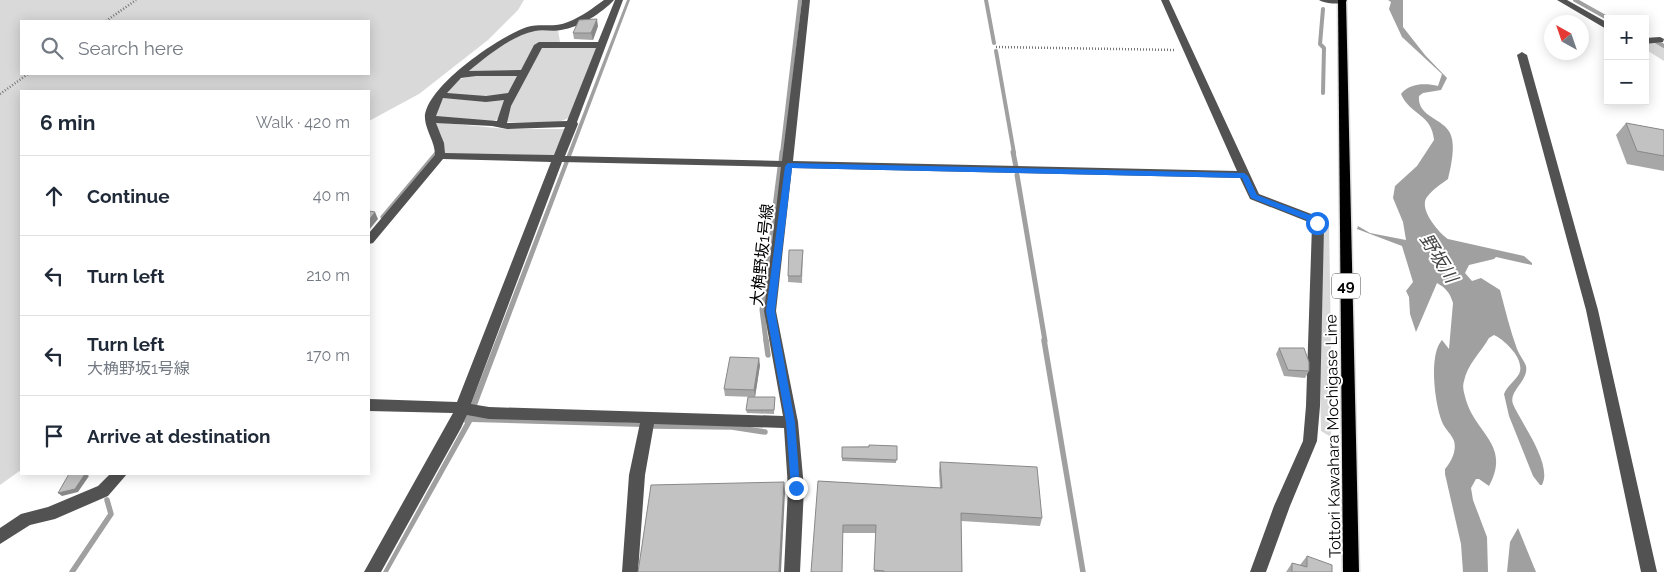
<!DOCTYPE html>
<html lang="en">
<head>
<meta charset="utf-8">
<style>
  body { margin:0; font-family:Raleway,"Noto Sans JP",sans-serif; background:#f6f6f7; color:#1f2937 }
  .controls { position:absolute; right:15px; top:15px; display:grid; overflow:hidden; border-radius:0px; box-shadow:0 2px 12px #0003 }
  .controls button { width:45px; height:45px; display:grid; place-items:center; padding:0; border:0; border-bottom:1px solid #e0e1e3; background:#fff; color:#1f2937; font:25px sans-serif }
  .compass { position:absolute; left:1544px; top:15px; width:45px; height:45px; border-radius:50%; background:#fff; box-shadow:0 2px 12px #0003; rotate:320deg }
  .stop { position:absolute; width:15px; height:15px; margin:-11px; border:4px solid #1a73e8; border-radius:50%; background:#fff }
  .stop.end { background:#1a73e8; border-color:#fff; box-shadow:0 1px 5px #0008 }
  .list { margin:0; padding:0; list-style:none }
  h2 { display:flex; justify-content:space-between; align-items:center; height:65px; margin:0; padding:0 20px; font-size:21px }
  h2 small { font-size:16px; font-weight:400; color:#747a83 }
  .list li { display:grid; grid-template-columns:32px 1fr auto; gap:15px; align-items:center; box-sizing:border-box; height:80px; padding:0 20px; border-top:1px solid #e0e1e3 }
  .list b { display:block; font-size:19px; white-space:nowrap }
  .list p { margin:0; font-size:16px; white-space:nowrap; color:#747a83 }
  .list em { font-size:16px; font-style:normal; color:#747a83 }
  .icon { flex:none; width:28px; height:28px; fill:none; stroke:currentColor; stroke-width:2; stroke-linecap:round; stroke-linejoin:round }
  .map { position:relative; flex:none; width:1664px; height:572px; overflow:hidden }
  .search { position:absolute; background:#fff; box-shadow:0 2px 12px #0003; left:20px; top:20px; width:350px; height:55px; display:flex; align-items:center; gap:12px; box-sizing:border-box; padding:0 18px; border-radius:0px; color:#747a83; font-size:19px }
  .panel { position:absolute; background:#fff; box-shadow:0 2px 12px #0003; left:20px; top:90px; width:350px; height:385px; border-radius:0px }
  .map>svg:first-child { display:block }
</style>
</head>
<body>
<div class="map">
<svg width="1664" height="572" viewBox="0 0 1664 572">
  <rect width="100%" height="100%" fill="#fff"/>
  <path fill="#d9d9d9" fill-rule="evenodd" d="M0,0H524L518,10L488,40L419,94L369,121V91H21V470L0,485ZM21,21H369V74H21Z
    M532,30H558L560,42H542L521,72L469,71L502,44Z
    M1657,41L1664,45V61L1645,49V43Z
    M542,48H598L571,117L559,122H507L509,107Z
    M477,75H519L508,93L495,98L445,94L460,79Z
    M442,97L505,99L498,119L492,121L434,118Z
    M434,122L507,129H567L557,155L553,157L445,154L441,135Z
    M1308,214L1329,222L1332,409L1331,437L1321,431L1320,381L1322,224Z"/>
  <path fill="#a0a0a0" d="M627,0H630L473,416L643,423V427L472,422L388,572H383L465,423L464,422Z
    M1388,0H1403V27L1425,55L1447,78L1441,90L1423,93L1419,96C1417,117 1443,118 1450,133C1456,145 1451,166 1448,179C1441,184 1432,190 1427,197C1418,209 1439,233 1448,239L1524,256L1532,263V265L1496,257L1494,259L1469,265L1465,273L1472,281L1481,278L1500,290C1505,309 1510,330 1517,349C1519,355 1524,360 1526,366C1529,381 1508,391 1513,404C1521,423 1553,464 1542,485H1540L1533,476L1509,416L1504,394C1507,386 1515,381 1519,374C1526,360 1505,340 1494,335L1489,338C1481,352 1467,365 1464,381C1462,387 1464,393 1466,400C1476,434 1511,445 1489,486L1479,479H1476L1471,488L1473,500L1487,537L1488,572H1463L1461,544L1445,474V469C1451,462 1457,451 1454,441C1452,435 1446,430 1443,424C1435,407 1428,355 1442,340L1449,349L1453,303C1450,293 1446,288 1437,283L1416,332L1410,314L1409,297L1406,291L1413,282L1402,246L1357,229L1358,226L1370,233L1406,240L1403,222L1393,198L1395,186L1417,166L1434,140C1432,114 1410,115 1401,94C1409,83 1426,83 1438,86L1442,74L1402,37L1389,9L1391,2Z
    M1518,528L1536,572H1507L1510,542Z"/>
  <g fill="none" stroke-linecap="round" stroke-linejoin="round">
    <path stroke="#a0a0a0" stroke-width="4" d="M986,0L994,43
      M1575,0L1609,19
      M1323,9L1320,44L1324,48L1323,93
      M1657,42L1664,46
      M996,51L1014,153
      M782,153L800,0"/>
    <path stroke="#a0a0a0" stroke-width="5" d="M1013,152L1016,167
      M781,162L782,152
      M1017,175L1045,341
      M383,217L436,154
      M766,341L762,310L780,167"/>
    <path stroke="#a0a0a0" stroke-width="5.5" d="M766,340L768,355
      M1044,340L1083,572
      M654,426L732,427L765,432
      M72,572L111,514L107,500"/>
    <g stroke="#dbdbdb" stroke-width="3">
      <path id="major" d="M1338,0H1346L1359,572H1343Z"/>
    </g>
    <path stroke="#747474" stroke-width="2.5" stroke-dasharray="1 2" stroke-linecap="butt" d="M106,21L136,0
      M996,47L1176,50
      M0,94L28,74"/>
    <path fill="#525252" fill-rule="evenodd" d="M604,0H614C602,13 580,27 561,30C553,32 543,29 535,31C511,36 487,56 469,71L521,70L534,45L539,42H598L615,0H623L577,122L578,124L565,156L782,161L802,0H810L793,161L1237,171L1161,0H1169L1259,194L1314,215L1321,220L1324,227L1320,406L1317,441L1290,506L1266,572H1250L1274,506L1303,441L1306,406L1312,225L1306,221L1250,199L1240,178L792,168L776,311L798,422L804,488L800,572H784L788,488L784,428L654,424L645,475L638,572H622L629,475L640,423L489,419L467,415L461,428L381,572H364L453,413L369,411V399L457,402L551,162L443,159L373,243L369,244V233L435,155C435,142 426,131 425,119C423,88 500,36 527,27C541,23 555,28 568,22C581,17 593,8 604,0ZM542,48H596L567,121L507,123L511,106ZM476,76H517L508,93L486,96L447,93L461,78ZM443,98L486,102L504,100L497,121L436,116ZM436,123L492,126L507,129L565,127L554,155L445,153L444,143ZM562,162L781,167L764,311L783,416L489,407L471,404Z
      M1319,0H1347V1C1341,5 1325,4 1319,0Z
      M1557,0H1567L1608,23V30Z
      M1660,37L1664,39L1663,42L1645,44V38Z
      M1522,52L1527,55L1598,310L1657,572H1641L1586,310L1517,55Z
      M110,474H127L108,496L55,519L30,525L0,544V528L21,514L48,507L98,486Z"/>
    <use href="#major" fill="#000" fill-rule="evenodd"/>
  </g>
  <path fill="#a7a7a7" d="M598,26L593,40L574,39L573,33Z
    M1626,123L1664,130V171L1627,164L1616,135Z
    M803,250L802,283L788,282V276Z
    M1279,348L1309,371L1305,378L1284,376L1276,354Z
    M760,365L755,397L725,396L724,389Z
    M775,397L774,414L747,413L746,410Z
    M897,446L896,463L842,461V447Z
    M940,462L1042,518L1040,526L961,521L962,572H874L876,533H843L818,481L940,488L939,471Z
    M1307,556L1332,572H1286L1292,563L1300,565Z"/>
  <path fill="#888" d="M597,19L598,26L593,40L591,33Z
    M375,212L378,219L369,230V220Z
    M759,358L760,365L755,397L754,390Z
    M85,474H86L89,476L78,492L62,496L58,493Z
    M784,482L785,493L781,572H779Z"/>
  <path fill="#c2c2c2" stroke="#888" d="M597,19L591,33H573L579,20Z
    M1626,123L1664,130V156L1637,151Z
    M369,211L375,212L369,220Z
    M789,250H803L801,276H788Z
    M1279,348H1304L1309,362V371L1288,370Z
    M730,357L759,358L754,390L724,389Z
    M748,397H775L774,410H746Z
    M869,445L897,446V460L842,458V447H869Z
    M940,462L1037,467L1042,518L961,513L962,572H884V571L874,570L876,525H843L842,572H811L818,481L942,488Z
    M69,474H85L75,489L58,493Z
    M784,482L779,572H638L651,485Z
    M1307,556L1332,565V572H1292V563L1307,567Z"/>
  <path fill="#1a73e8" d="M788,163L1244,173L1248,176L1257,195L1313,216L1320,223L1314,224L1307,220L1251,198L1242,178L792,168L775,311L795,422L800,488L796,492L791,488L786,422L766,311L785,166Z"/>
  <g text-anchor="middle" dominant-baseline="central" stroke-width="4" stroke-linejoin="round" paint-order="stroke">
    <rect fill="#fff" stroke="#4c4c4c" stroke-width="1" x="1332" y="273.5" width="28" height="25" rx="4"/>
    <g font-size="15" font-weight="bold" fill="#000">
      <text x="1346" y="286">49</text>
    </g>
    <g font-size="16" fill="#000" stroke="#fff">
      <text transform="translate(762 255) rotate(-84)">大桷野坂1号線</text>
      <text transform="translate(1333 436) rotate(-91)">Tottori Kawahara Mochigase Line</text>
    </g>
    <g font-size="18" font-style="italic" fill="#414141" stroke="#fff">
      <text transform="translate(1439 258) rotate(58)">野坂川</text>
    </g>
  </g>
</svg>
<div class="controls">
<button>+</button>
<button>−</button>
</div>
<svg class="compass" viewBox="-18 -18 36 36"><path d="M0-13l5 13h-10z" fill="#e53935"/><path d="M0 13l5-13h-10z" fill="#747a83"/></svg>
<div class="stop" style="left:1317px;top:223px"></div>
<div class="stop end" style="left:796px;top:488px"></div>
<div class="search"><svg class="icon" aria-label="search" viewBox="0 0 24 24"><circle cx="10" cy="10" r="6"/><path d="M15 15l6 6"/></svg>Search here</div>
<section class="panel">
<h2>6 min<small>Walk · 420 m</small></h2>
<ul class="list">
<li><svg class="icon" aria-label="ahead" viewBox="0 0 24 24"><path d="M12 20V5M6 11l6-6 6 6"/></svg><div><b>Continue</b></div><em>40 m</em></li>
<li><svg class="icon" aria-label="left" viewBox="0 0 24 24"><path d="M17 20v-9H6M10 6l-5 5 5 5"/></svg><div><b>Turn left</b></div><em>210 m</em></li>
<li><svg class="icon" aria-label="left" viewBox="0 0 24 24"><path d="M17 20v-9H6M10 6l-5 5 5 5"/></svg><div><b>Turn left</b><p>大桷野坂1号線</p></div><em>170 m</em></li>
<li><svg class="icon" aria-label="arrive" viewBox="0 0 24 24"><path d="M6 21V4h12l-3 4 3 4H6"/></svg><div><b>Arrive at destination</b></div></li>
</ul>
</section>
</div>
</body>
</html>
